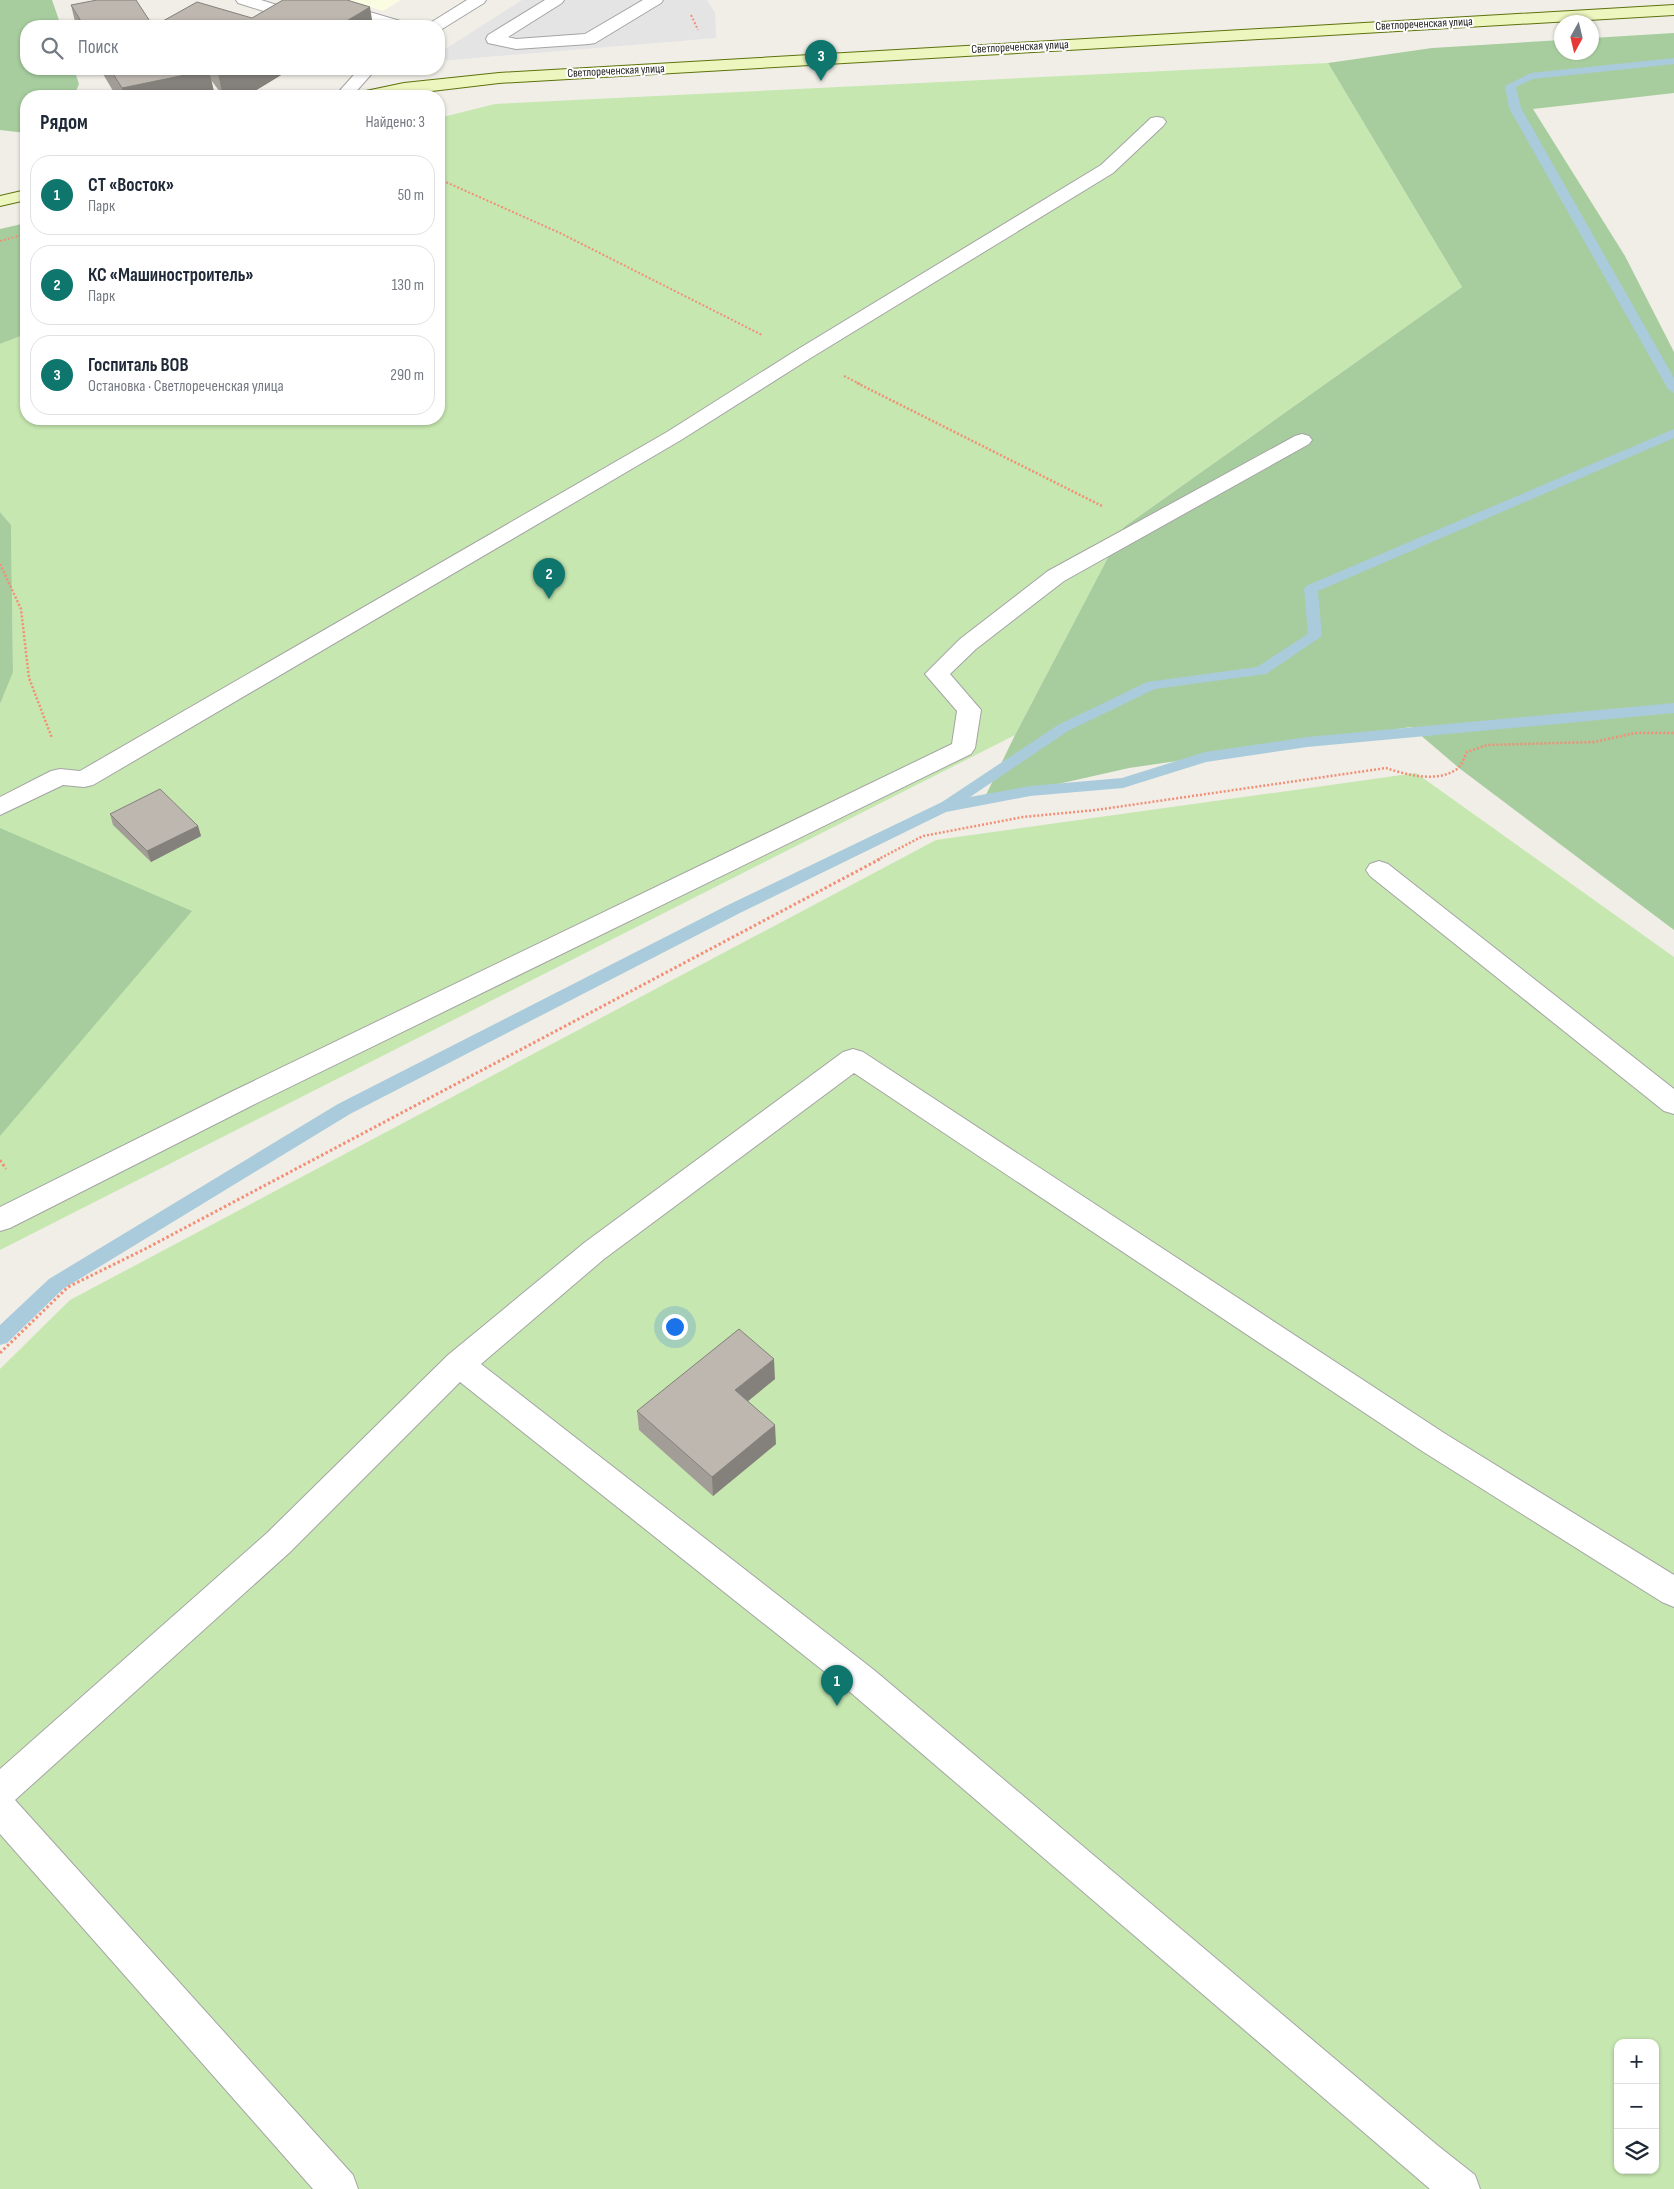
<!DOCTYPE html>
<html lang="ru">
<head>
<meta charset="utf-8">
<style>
  body { margin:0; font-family:"Sofia Sans Condensed",sans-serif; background:#f2f2f3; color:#1f2937 }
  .controls { position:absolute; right:15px; bottom:15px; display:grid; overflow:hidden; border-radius:10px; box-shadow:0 1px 4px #0004 }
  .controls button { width:45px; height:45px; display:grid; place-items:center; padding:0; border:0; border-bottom:1px solid #e0e1e3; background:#fff; color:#1f2937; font:25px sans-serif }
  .compass { position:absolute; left:1554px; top:15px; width:45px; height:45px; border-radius:50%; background:#fff; box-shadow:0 1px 4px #0004; rotate:188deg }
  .you { position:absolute; left:674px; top:1326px; width:18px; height:18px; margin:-12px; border:4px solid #fff; border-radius:50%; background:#1a73e8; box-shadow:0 0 0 8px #1a73e833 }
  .badge { display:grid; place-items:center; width:32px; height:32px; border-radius:50%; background:#0f766e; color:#fff; font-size:16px; font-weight:700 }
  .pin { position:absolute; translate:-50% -41px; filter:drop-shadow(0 1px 2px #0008) }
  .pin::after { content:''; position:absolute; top:26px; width:18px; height:15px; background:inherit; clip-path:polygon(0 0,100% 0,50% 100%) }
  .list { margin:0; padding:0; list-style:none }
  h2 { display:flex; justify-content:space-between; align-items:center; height:65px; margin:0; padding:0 20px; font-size:21px }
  h2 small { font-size:16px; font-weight:400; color:#747a83 }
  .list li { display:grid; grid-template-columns:32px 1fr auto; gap:15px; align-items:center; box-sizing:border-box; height:80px; margin:0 10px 10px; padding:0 10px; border:1px solid #e0e1e3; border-radius:20px }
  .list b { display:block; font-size:19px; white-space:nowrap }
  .list p { margin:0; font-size:16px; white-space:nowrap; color:#747a83 }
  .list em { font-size:16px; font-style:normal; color:#747a83 }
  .icon { flex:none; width:28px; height:28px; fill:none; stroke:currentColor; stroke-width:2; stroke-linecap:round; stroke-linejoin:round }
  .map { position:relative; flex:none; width:1674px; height:2189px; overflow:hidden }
  .search { position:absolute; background:#fff; box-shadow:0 1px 4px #0004; left:20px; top:20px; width:425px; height:55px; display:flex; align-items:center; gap:12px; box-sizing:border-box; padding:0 18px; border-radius:20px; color:#747a83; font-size:19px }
  .panel { position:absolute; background:#fff; box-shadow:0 1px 4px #0004; left:20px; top:90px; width:425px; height:335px; border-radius:20px }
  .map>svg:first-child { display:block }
</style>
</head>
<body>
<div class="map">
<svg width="1674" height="2189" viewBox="0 0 1674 2189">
  <rect width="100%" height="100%" fill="#f0eee7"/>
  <path fill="#fbfde3" d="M347,0H401L383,11Z"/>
  <path fill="#c6e7b0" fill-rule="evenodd" d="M1328,63L1462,287L1124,527L1015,735L0,1250V704L13,671L11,525L0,512V344L26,334V419H439V118L495,104Z
    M1416,773L1674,957V2189H0V1369L70,1300L936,840ZM1618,2043H1655V2170H1618Z"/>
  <path fill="#a7cd9e" d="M0,0H52L61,26H26V69H74L79,84L74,96H26V133L0,130Z
    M1674,33V93L1533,109L1625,256L1674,352V930L1459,768L1411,727L1129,768L983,801L1015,735L1124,527L1462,287L1328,63L1432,48L1561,40L1562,52H1592V38Z
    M26,223V334L0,344V229Z
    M0,512L11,525L13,672L0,704Z
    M0,828L192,911L0,1136Z"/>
  <path fill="#e4e4e4" d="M522,0H707L715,13L716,38L439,61V53Z"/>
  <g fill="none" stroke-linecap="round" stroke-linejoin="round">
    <path fill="#aacbdb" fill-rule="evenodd" d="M1674,58V64L1533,79L1516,87L1521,108L1674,378V393L1668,389L1509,108L1505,86L1531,73Z
      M1674,429V438L1318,591L1322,636L1266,674L1155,689L1068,731L970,797L1030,786L1122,778L1205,752L1307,737L1674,703V713L1307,747L1206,762L1123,788L1030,796L946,812L740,913L350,1114L63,1289L7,1343L0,1345V1325L49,1279L338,1104L728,905L942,802L1058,725L1147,682L1257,667L1308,634L1304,589L1306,586Z"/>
    <g stroke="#a4a4a4" stroke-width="2">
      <path id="service" d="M236,0H261L280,6L329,0L407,23L409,26H384L324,9L279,16L238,3Z
        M545,0H564L562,3L508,37L516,39L585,34L643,0H663L661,3L595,43L589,44L516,49L488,43L486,39L488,35Z
        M1157,117L1163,118L1166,122L1163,126L1113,173L809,359L681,440L93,785L84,787L63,785L0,815V797L51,771L60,769L80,771L667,432L795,351L1101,165L1151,118Z
        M1302,434L1309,436L1312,440L1309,444L1064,581L976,649L950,674L981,710L975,748L971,754L253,1105L10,1228L0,1231V1207L233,1091L952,744L957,711L925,674L960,639L1048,571L1295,436Z
        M1379,861L1388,864L1674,1089V1114L1664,1111L1370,876L1366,870L1370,864Z
        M853,1049L863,1052L1444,1433L1674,1575V1607L1662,1602L1422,1451L854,1073L604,1259L481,1364L874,1670L1437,2145L1475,2175L1480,2189H1430L850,1692L460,1382L289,1553L15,1800L353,2175L358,2189H313L0,1834V1769L267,1533L448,1355L584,1243L843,1052Z"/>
    </g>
    <g stroke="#a4a4a4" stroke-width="2">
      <path id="tertiary" d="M467,0H486L484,3L442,29L439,30V26H428L430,23Z
        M359,69H376L352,96H335Z"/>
    </g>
    <g stroke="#5d720c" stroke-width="2">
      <path id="secondary" d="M1674,5V15L499,83L390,96H358L361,92L404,83L499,73Z
        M26,190V200L0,206V196Z"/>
    </g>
    <path stroke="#f28f76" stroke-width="2" stroke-dasharray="2 2" stroke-linecap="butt" d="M691,15L698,30
      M439,179L560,233L762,335
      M0,241L26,234
      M844,376L860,384"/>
    <path stroke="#f28f76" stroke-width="2.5" stroke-dasharray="2 2" stroke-linecap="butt" d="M857,383L1102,506
      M0,564L21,609L29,678L52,738
      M877,860L923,836L1023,817L1096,810L1386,768C1407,775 1437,783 1457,769C1462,765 1464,758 1467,752L1487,745L1594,742L1635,733H1674"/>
    <path stroke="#f28f76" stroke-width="3" stroke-dasharray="2.5 2.5" stroke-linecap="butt" d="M0,1160L6,1169
      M0,1353L68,1287L145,1249L880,859"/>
    <use href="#service" fill="#fff" fill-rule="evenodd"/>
    <use href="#tertiary" fill="#fff" fill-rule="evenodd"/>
    <use href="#secondary" fill="#eef6bf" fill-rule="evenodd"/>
  </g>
  <path fill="#a39d97" d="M71,5L153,26H76Z
    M100,69H196L204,70L203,69H291L253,92L223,96L211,80L215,96H116Z
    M301,69H318L313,72Z
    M110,814L198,826L201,836L151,862L113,825Z
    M775,1379L748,1401L776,1444L713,1496L639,1430L637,1411Z"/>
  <path fill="#84807b" d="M370,7L373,26H338Z
    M217,69H291L253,92L223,96Z
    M312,69H318L313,72Z
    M209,70L215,96H124L122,88Z
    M198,826L201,836L151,862L147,851Z
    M774,1359L775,1379L737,1410L735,1390Z
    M775,1425L776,1444L713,1496L712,1477Z"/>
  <path fill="#bdb7b0" stroke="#84807b" d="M97,0H136L153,26H84L71,5Z
    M283,0H347L370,7L338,26H154L197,2L252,18Z
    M110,69H196L209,70L122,88Z
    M160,789L198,826L147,851L110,814Z
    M739,1329L774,1359L735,1390L775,1425L712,1477L637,1411Z"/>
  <g text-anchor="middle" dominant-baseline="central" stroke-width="4" stroke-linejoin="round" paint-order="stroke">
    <g font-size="12" fill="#202020" stroke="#fff">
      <text transform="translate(1424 24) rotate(-3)">Светлореченская улица</text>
      <text transform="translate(1020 47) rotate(-3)">Светлореченская улица</text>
      <text transform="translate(616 71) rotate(-3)">Светлореченская улица</text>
    </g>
  </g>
</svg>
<div class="controls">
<button>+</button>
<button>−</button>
<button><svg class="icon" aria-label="layers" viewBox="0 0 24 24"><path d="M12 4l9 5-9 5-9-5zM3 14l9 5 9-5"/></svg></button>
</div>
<svg class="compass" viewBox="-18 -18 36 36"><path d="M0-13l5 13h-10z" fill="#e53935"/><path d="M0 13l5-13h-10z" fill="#747a83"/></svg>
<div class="you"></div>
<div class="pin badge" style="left:837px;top:1706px">1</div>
<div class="pin badge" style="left:549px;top:599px">2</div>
<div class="pin badge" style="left:821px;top:81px">3</div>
<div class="search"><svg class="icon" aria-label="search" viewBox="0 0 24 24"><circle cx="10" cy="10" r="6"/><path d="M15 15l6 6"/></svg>Поиск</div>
<section class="panel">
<h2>Рядом<small>Найдено: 3</small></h2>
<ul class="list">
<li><span class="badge">1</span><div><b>СТ «Восток»</b><p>Парк</p></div><em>50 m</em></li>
<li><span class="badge">2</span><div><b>КС «Машиностроитель»</b><p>Парк</p></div><em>130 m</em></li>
<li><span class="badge">3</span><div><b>Госпиталь ВОВ</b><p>Остановка · Светлореченская улица</p></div><em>290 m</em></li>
</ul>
</section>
</div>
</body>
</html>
